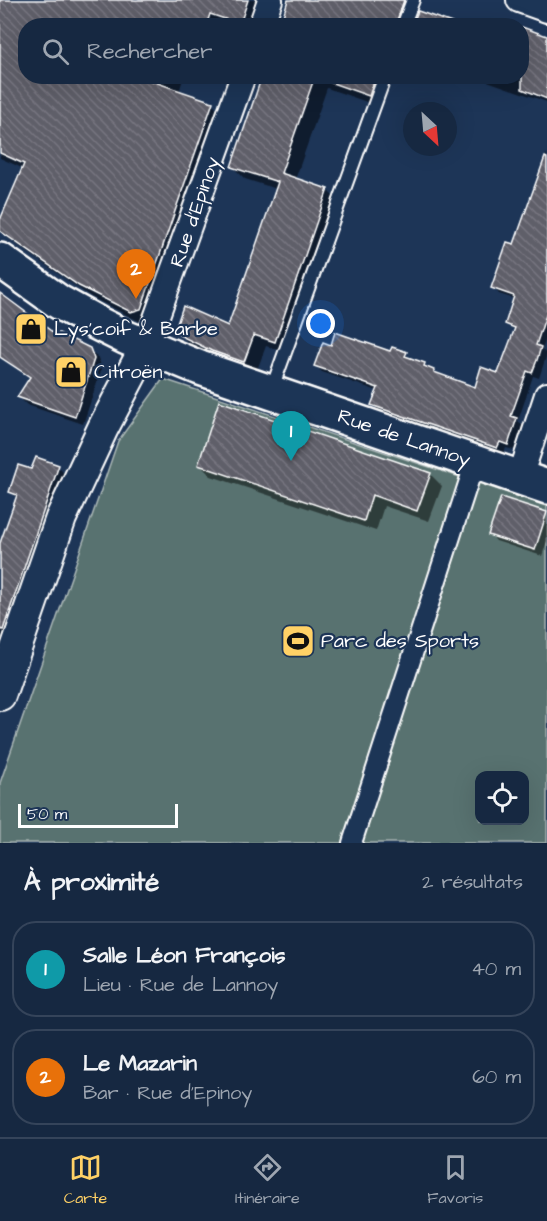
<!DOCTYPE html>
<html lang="fr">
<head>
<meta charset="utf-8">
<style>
  body { margin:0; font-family:"Architects Daughter",sans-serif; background:#1f3048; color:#f1f3f6 }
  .controls { position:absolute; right:18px; bottom:18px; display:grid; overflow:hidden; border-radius:12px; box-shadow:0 6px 24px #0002 }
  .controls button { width:54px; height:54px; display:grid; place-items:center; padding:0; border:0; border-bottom:2px solid #35445a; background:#162841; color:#f1f3f6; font:30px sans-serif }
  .compass { position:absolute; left:403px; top:102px; width:54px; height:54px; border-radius:50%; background:#162841; box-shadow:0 6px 24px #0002; rotate:154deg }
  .scale { position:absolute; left:18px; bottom:15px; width:160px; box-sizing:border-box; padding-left:6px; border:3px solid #fff; border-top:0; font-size:16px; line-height:21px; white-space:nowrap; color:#fff; -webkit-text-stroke:4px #1d3557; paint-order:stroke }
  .you { position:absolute; left:321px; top:324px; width:21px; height:21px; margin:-15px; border:4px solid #fff; border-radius:50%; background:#1a73e8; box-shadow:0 0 0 9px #1a73e833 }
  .badge { display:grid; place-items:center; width:39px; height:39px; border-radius:50%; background:#ffd166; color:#fff; font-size:20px; font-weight:700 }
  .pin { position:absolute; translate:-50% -50px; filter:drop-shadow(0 2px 3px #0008) }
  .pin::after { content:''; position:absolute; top:32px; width:21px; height:18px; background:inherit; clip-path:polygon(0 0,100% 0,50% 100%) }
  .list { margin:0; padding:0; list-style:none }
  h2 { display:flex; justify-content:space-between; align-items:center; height:78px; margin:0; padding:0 24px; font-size:26px }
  h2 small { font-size:20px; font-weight:400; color:#9ea6b1 }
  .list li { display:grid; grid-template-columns:39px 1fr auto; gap:18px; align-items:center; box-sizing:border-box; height:96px; margin:0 12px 12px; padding:0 12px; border:2px solid #35445a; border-radius:24px }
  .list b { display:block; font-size:22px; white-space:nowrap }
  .list p { margin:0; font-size:20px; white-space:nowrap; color:#9ea6b1 }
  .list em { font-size:20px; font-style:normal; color:#9ea6b1 }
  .icon { flex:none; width:33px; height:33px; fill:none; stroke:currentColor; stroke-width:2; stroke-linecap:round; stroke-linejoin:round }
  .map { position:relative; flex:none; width:547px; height:843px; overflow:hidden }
  .search { position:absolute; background:#162841; box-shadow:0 6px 24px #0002; left:18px; right:18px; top:18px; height:66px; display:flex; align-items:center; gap:15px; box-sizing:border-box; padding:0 21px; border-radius:24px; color:#9ea6b1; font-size:22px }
  .sheet { height:294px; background:#162841 }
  nav { display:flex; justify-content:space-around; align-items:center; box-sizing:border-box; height:84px; border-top:2px solid #35445a; background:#162841; font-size:16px; color:#9ea6b1 }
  nav a { display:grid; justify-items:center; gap:3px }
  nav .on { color:#ffd166 }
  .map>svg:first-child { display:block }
</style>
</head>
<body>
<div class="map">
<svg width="547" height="843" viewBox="0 0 547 843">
  <defs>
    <pattern id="building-back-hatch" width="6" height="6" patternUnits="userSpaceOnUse" patternTransform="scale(1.5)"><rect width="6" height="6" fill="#5f5e69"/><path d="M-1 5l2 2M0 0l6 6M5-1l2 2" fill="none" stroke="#777680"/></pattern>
  </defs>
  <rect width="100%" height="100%" fill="#1d3557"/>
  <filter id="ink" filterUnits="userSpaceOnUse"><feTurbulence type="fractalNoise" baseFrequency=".0167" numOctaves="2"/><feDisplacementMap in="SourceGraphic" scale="12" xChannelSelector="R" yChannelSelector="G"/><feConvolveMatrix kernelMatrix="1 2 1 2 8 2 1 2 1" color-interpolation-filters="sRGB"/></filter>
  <g filter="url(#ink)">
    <path fill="#58726f" stroke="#acb8b7" stroke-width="1.5" fill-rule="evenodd" d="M163,379L547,506V843H0V783L118,441ZM480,776H524V820H480Z"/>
    <path fill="#0007" d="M0,0H262L253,26L221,24L220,26H26V76H184L179,92L212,103L223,114L143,323L91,297L9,239L0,230V223L24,169L0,158Z
      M290,0H391L402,4L414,16L410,26H281Z
      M522,28L547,37V102L473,76H522Z
      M264,76H392L381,107L327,88L295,180L327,190L339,202L287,353L266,346L256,373L226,363L192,347L180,334L229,329L277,189L245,179L233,167Z
      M547,153V335L542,350L547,354L539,378L533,376L518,421L523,425L514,450L506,448L504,453L379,411L373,405L378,391L322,372L316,366L391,353L406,354L412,360L424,364L438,375L476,389L499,375L516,331L506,323L515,299L499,294L493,287L515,246Z
      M0,295L58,338L89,349L98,358L102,368L83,424L27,405L19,397L31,378L16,368L0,349Z
      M199,464L430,474L442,486L429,521L384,506L376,531L211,476Z
      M58,467L64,473L0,662V545L17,498L11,492L32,471Z
      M502,499L547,513V541L542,556L496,541L490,534Z"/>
    <path fill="url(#building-back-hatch)" stroke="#fff" stroke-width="1.5" d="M0,0H248L240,24L210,14L206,26H26V76H137L213,102L141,309L131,312L79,286L0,231V220L24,164L0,153Z
      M288,0H404L395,26H280Z
      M418,11L452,23L451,26H412Z
      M522,27L547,36V99L522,89Z
      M262,76H315L281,173L328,189L275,342L254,335L244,362L212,351L179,335L176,327L183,306L228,326L278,182L231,167Z
      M322,76H376L369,96L321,79Z
      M545,157L547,158V312L536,345L541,347L537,360L532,373L527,371L511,416L517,418L508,445L500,442L497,448L371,405L378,388L314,366L323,342L331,345L335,332L390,351L392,347L407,352L405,356L425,363L424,366L434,370V372L475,387L481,367L498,373L515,328L505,324L514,296L491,288L507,242L514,244Z
      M0,293L58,336L59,333L90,348L94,359L75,417L17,397L30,377L0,357Z
      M219,401L431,473L417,511L372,495L364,521L198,465Z
      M36,457L59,465L3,630L0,629V543L17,495L9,492L18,465L31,469Z
      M501,497L547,512L535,550L488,535Z"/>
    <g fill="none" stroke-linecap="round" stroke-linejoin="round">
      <g stroke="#fff" stroke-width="16">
        <path id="service" d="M403,26L413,0
          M271,391L385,76"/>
      </g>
      <g stroke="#fff" stroke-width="22">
        <path id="pedestrian" d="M352,843L475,462"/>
      </g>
      <g stroke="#fff" stroke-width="28">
        <path id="minor" d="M519,0L547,10
          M261,26L270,0
          M146,346L243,76
          M520,477L547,395"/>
      </g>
      <g stroke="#fff" stroke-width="34">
        <path id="tertiary" d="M0,695L61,518L103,428L146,346"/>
      </g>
      <g stroke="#fff" stroke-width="38">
        <path id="secondary" d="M0,260L59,302L97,323L127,338L200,368L547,487"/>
      </g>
      <use href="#service" stroke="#1d3557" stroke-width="12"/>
      <use href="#pedestrian" stroke="#1d3557" stroke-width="18"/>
      <use href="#minor" stroke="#1d3557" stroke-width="24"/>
      <use href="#tertiary" stroke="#1d3557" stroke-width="30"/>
      <use href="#secondary" stroke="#1d3557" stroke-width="33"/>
    </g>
  </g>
  <defs>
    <g id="shop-square" transform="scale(1.725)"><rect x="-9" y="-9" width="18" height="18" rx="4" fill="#ffd166" stroke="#1d3557"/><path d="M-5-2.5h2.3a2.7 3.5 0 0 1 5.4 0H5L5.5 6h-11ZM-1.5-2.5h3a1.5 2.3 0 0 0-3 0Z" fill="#111"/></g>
    <g id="stadium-square" transform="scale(1.725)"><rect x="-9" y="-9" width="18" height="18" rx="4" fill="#ffd166" stroke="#1d3557"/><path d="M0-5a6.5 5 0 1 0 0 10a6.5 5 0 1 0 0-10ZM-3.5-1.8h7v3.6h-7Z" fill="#111"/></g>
  </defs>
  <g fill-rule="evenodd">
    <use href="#shop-square" x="31" y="329"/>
    <use href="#shop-square" x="71" y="372"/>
    <use href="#stadium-square" x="298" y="641"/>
  </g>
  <g text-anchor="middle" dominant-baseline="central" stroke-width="4.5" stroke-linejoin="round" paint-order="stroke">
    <g font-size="20" fill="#fff" stroke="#1d3557">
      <text transform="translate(195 212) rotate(-71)">Rue d'Epinoy</text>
      <text transform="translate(404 438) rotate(19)">Rue de Lannoy</text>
    </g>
    <g font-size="20" fill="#fff" stroke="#1d3557" text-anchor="start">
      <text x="54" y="329">Lys'coif &amp; Barbe</text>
      <text x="94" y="372">Citroën</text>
      <text x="321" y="641">Parc des Sports</text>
    </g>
  </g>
</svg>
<div class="controls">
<button><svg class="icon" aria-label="locate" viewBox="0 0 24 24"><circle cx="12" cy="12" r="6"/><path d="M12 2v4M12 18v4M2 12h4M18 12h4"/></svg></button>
</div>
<svg class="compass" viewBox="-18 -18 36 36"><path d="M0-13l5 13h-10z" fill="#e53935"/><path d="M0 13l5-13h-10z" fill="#9ea6b1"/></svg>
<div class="scale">50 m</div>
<div class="you"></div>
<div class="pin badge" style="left:291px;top:461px;background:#0f9aa8">1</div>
<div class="pin badge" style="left:136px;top:299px;background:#e8710a">2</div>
<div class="search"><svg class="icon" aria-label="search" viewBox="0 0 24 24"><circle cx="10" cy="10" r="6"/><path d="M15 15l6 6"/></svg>Rechercher</div>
</div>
<section class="sheet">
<h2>À proximité<small>2 résultats</small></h2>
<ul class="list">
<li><span class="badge" style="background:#0f9aa8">1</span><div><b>Salle Léon François</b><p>Lieu · Rue de Lannoy</p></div><em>40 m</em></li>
<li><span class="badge" style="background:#e8710a">2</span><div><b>Le Mazarin</b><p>Bar · Rue d'Epinoy</p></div><em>60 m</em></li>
</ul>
</section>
<nav>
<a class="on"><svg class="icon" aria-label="map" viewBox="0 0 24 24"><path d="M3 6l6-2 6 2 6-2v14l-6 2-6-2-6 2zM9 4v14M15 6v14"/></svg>Carte</a>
<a><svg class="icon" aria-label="directions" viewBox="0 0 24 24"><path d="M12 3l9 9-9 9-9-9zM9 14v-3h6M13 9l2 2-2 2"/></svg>Itinéraire</a>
<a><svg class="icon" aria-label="saved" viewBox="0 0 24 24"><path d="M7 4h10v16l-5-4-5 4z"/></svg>Favoris</a>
</nav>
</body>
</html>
